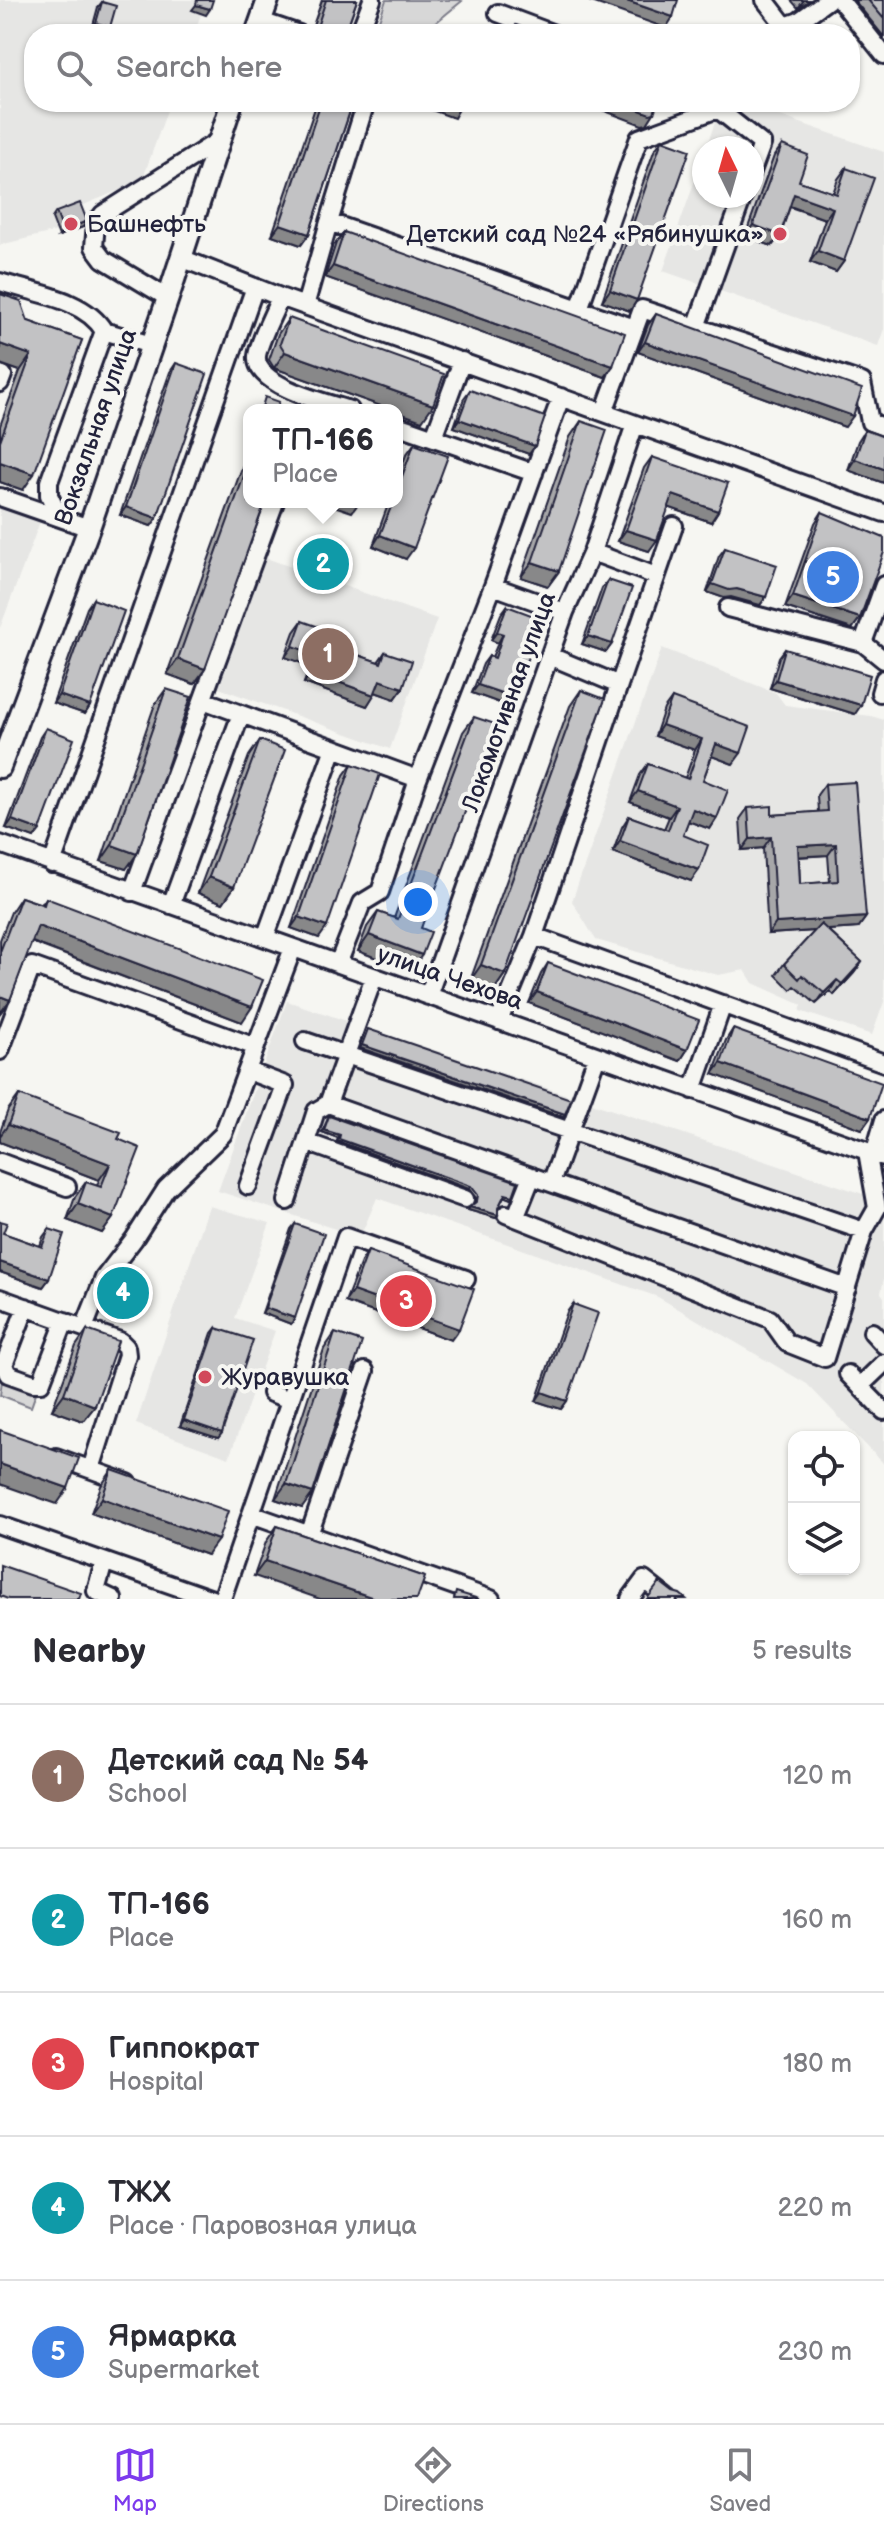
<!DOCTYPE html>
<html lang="en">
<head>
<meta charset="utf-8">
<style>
  body { margin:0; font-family:"Balsamiq Sans",sans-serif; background:#f2f2f3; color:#2b2b33 }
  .controls { position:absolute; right:24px; bottom:24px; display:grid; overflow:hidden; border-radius:16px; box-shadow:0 2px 6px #0004 }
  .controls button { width:72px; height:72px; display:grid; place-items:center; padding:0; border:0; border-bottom:2px solid #e1e1e2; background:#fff; color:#2b2b33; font:40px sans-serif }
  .compass { position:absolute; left:692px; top:136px; width:72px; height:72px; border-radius:50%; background:#fff; box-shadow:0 2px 6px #0004; rotate:355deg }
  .you { position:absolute; left:418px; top:902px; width:28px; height:28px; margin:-20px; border:6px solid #fff; border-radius:50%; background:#1a73e8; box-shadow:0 0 0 12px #1a73e833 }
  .badge { display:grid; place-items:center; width:52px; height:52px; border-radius:50%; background:#7c3aed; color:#fff; font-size:26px; font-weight:700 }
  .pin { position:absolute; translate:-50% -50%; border:4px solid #fff; box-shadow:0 2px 8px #0006 }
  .popup { position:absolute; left:243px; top:404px; width:160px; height:104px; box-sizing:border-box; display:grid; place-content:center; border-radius:16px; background:#fff; filter:drop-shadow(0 2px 6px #0005); font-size:26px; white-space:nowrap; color:#7c7c81 }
  .popup b { font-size:30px; color:#2b2b33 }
  .popup::after { content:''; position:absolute; left:50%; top:100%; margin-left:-16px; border:16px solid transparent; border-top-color:#fff }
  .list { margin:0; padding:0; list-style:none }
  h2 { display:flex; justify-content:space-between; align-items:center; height:104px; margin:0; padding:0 32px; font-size:34px }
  h2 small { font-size:26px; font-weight:400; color:#7c7c81 }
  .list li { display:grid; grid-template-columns:52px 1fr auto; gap:24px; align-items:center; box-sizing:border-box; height:144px; padding:0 32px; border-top:2px solid #e1e1e2 }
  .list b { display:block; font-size:30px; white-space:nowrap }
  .list p { margin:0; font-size:26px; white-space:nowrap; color:#7c7c81 }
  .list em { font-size:26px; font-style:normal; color:#7c7c81 }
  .icon { flex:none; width:44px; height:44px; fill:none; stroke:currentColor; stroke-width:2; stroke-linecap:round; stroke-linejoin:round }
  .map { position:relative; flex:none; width:884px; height:1599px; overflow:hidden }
  .search { position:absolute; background:#fff; box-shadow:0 2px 6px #0004; left:24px; right:24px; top:24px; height:88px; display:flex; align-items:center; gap:20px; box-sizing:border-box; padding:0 28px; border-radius:32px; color:#7c7c81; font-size:30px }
  .sheet { height:824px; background:#fff }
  nav { display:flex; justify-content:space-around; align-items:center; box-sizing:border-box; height:112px; border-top:2px solid #e1e1e2; background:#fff; font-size:22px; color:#7c7c81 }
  nav a { display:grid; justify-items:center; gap:4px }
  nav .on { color:#7c3aed }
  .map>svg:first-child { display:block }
</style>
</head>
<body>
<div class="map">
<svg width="884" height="1599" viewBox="0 0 884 1599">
  <rect width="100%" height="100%" fill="#f6f6f2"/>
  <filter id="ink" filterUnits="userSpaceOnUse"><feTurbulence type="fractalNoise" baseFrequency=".0125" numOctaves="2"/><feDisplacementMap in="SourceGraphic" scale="16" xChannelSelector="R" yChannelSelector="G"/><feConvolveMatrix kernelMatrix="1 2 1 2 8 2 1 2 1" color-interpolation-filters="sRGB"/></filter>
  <g filter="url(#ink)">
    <path fill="#e6e6e4" d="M0,0H206L194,34H34V102H170L142,181L52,218L57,231L0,245Z
      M722,102H740L884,152V329L878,346L663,271L704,155V196H752V148H706Z
      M0,504L41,519L0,628Z
      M266,558L437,619L390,749L219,688Z
      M662,648L776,693L785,705L871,716L884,720V1002L872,1035L800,1011L802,1005L753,983L745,970L718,975L596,940L572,901Z
      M287,1001L884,1201V1278L881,1293L884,1297V1464L807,1384L658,1297L377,1198L360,1237L218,1191Z
      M209,1206L270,1223L235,1318L275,1331L229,1458L136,1424Z"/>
    <path fill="#d7d7d7" stroke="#7c7c89" stroke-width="2" d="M386,0H460L462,1L422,34H385L376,29Z
      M2,1380L36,1393L31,1407L0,1395Z"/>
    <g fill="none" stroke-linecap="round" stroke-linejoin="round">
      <g stroke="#22223b" stroke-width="22">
        <path id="minor" d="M765,0L785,26L780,33
          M840,0L884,55
          M498,13L554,34
          M261,21L299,34
          M785,26L799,21L828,0
          M359,34L372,0
          M715,110H719L762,144L752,171
          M329,222L366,102
          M181,258L280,297L884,513
          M0,282C34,293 85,299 104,331L49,482V495L59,517
          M280,297C274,314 259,340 257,356C254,386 327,403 350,410
          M168,298L103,259L94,247L96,223L103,214L218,141
          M305,306L329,222L579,309
          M696,327L743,196
          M635,328L579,309L639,138L715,110L717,102
          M104,331L151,345
          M0,374L3,375L0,383
          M604,412L642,309L862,382L870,422L884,427
          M397,425L534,473
          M434,437L462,361
          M0,497L89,528
          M592,552L656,576
          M493,586L565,612
          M728,608L863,643L884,585
          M863,643L884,660
          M619,685L674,526
          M880,693L884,679
          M203,700L418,779
          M0,844L884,1157
          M52,864L255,287
          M132,892L275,502
          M171,905L241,714
          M534,936L619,685L550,656
          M265,938L334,748
          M338,964L362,903L380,892L418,779L493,586L561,397
          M428,996L565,612L592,552L635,424
          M499,1021L534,936L884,1063
          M305,1041L864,1231
          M0,1051L32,966L256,1047
          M693,1090L723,1004
          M328,1104L847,1288
          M306,1142L465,1199
          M874,1154L884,1120
          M0,1162L67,1187
          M551,1183L597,1056
          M248,1186L285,1085L248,1071
          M287,1201L316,1111L328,1104L374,977
          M506,1214L770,1319L787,1343L825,1358L864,1231L877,1208L867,1151
          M516,1216L532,1176
          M0,1298L120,1341L126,1347L127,1355L91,1469
          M26,1307L4,1365L8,1374L33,1383H41L65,1321
          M84,1328L104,1278L134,1239L166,1189L223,1134L293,948
          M872,1332L884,1345
          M848,1374L884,1411
          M860,1386L884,1363
          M271,1393L290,1400
          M56,1457L128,1483
          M251,1514L491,1599
          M0,1525L212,1599
          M309,1535L365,1371
          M104,1562L96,1591L113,1599
          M222,1599L346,1237L466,1279
          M630,1599L644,1580L668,1599"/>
      </g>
      <g stroke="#22223b" stroke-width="26">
        <path id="major" d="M256,34L268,0
          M0,767L89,528L168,298L232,102"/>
      </g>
      <use href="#minor" stroke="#f6f6f2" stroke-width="16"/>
      <use href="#major" stroke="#f6f6f2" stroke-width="20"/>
    </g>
    <path fill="#a7a7a9" stroke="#22223b" stroke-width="2" fill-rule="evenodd" d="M322,0H357L345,34H310Z
      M791,0H810L798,8Z
      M854,0H884V37Z
      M102,2L106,33L92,29L98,7Z
      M317,102H353L309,234L301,245L272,235Z
      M662,140L630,311L602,301L654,151Z
      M782,145L799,181L833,193L838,179L846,168L844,261L836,272L810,262L825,219L790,207L780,235L772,246L745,236L774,156Z
      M56,212L83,227L59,236L52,218Z
      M344,232L605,377L325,277L336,243Z
      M0,294L28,321L82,340L23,490L0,482V426L20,371L0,364Z
      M656,314L845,427L638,352L648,325Z
      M289,318L422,421L397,410H392L274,368L269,360L278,334Z
      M176,363L157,518L151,526L120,515L170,372Z
      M470,390L529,454L454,427L464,398Z
      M581,421L559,571L548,586L521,577L570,437Z
      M865,430L884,437V483L848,470L858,441Z
      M414,444L406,559L373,546L389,502H397V480L406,455Z
      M249,456V502L205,669L194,684L167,674L243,465Z
      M652,457L718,511L711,522L668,507L649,551L618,541L644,468Z
      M822,512L860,618L852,629L785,607L815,523Z
      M725,548L766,597L760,605L731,597L724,598L707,592L719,556Z
      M608,580L612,644L606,652L582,644L602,588Z
      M93,599L90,706L85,714L53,703L87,608Z
      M507,606L508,706L472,693L483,664L489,656L492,657L498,643L491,640L501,614Z
      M302,621L326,644L378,662L385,652L403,688L395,699L375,692L367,706L304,683L310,666L285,657L294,632Z
      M785,649L855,714L770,688L779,657Z
      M166,689L126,869L101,861L155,704Z
      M581,690L505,974L494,990L470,981L570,706Z
      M672,698L733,764L712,756L703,780L717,818L710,829L688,821L683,835L699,870L691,881L613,852L622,827L629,816L664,829L669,817L630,802L640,775L648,764L685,778L695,750L655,736L664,709Z
      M474,717L421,928L411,971L358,951L367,927L378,912L394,918L463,732Z
      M46,728L34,838L6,828L40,737Z
      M260,740L234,887L223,903L198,893L249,756Z
      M352,764L319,938L291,928L344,775Z
      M825,784L866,917L858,928L828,930L862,962L854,973L834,995L830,991L816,1004L795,986L791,990L776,975L784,964L815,931L768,934L763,848L742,850L740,819L748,808L772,815L818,812L817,795ZM828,855L830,882L800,884L799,857Z
      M21,897L42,904L46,898L242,1022L31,942L10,1000L0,1013V940L11,912Z
      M548,963L687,1050L680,1061L529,1003L541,974Z
      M733,1029L870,1118L862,1129L713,1074L726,1040Z
      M19,1095L118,1139L113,1218L102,1233L67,1220L75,1197L86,1182L97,1186L99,1180L0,1142V1132L8,1110Z
      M329,1116L511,1199L504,1196L498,1208V1215L496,1218L468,1210L475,1202L476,1198L469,1189L337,1141L338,1138L322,1132Z
      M0,1221L3,1233L40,1246L43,1237L49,1229V1279L43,1287L0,1272Z
      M295,1224V1318L291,1324L262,1313L291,1229Z
      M368,1251L451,1340L345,1302L361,1262Z
      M573,1304L567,1401L561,1409L536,1401L567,1312Z
      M216,1328L222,1433L218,1438L180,1426L212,1333Z
      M87,1330L95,1406L83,1421L52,1410L76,1346Z
      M335,1333L302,1508L275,1499L324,1349Z
      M112,1470L207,1555L91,1513L101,1486Z
      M277,1526L425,1577L254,1576L266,1542Z"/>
    <path fill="#888889" stroke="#22223b" stroke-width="2" d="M586,0H624L673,17L666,28Z
      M804,0H810L798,8Z
      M196,5L210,9L206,15L192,10Z
      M96,23L110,27L106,33L92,29Z
      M318,24L345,33L311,34Z
      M430,102H438L459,109L454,118L426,108Z
      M581,102H618L654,113L647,124L642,125Z
      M794,194L833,208L825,219L787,205Z
      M87,221L83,227L59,236L63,231Z
      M280,224L309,234L301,245L272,235Z
      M753,225L780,235L772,246L745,236Z
      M818,251L844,261L836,272L810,262Z
      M333,266L613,366L605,377L325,277Z
      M610,290L637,300L630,311L602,301Z
      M645,342L853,416L845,427L638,352Z
      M0,344L31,355L20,371L0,364Z
      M285,352L433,405L422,421L397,412V410H392L274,368Z
      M459,419L535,446L529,454L454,427Z
      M855,459L884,469V483L848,470Z
      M0,462L34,474L23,490L0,482Z
      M673,495L718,511L711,522L665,506Z
      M322,502H353L358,504L352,512Z
      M126,507L157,518L151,526L120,515Z
      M626,530L657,540L649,551L618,541Z
      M380,535L414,548L406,559L373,546Z
      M314,561L336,569L332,574L310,566Z
      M532,562L559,571L548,586L521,577Z
      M712,584L737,589L766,597L760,605L731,597L724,598L707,592Z
      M793,596L860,618L852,629L785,607Z
      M497,632L503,634L498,643L491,640Z
      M588,636L612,644L606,652L582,644Z
      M293,646L318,655L310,666L285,657Z
      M178,659L205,669L194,684L167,674Z
      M311,672L374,695L367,706L304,683Z
      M380,680L403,688L395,699L372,691Z
      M776,680L861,705L855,714L770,688Z
      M478,685L513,697L508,706L472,693Z
      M59,695L90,706L85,714L53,703Z
      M662,725L702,739L695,750L655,736Z
      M716,744L741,753L733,764L709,755Z
      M638,791L677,806L669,817L630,802Z
      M693,809L717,818L710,829L685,820Z
      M12,820L40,830L34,838L6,828Z
      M771,837L763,848L742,850L750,839Z
      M620,841L699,870L691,881L613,852Z
      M836,844L828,855L790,857L798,846Z
      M112,845L137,854L126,869L101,861Z
      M209,877L234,887L223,903L198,893Z
      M299,917L327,927L319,938L291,928Z
      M866,917L858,928L768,934L776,923Z
      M38,926L252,1007L242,1022L27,940Z
      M369,935L422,955L411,971L358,951Z
      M862,962L854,973L834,995L842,984Z
      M481,965L505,974L494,990L470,981Z
      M837,980L830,991L816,1004L824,993Z
      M537,992L687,1050L680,1061L529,1003Z
      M0,996L10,1000L0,1013Z
      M362,1045L565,1114L563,1117L360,1048Z
      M721,1063L870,1118L862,1129L713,1074Z
      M8,1125L110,1164L99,1180L0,1142V1136Z
      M324,1130L340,1135L338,1138L322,1132Z
      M339,1139L471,1186L469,1189L337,1141Z
      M505,1194L513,1196L511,1199L503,1196Z
      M78,1204L113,1218L102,1233L67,1220Z
      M470,1207L498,1215L496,1218L468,1210Z
      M0,1262L49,1279L43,1287L0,1272Z
      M353,1291L459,1329L451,1340L345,1302Z
      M110,1296L135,1306L131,1311L106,1302Z
      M265,1308L295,1318L291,1324L262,1313Z
      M542,1392L567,1401L561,1409L536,1401Z
      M64,1394L95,1406L83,1421L52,1410Z
      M184,1420L222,1433L218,1438L180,1426Z
      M0,1464L68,1488L57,1504L0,1484Z
      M286,1484L313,1493L302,1508L275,1499Z
      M102,1498L218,1540L207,1555L91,1513Z
      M265,1561L377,1599H320L254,1576Z"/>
    <path fill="#c2c2c4" stroke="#22223b" stroke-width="2" fill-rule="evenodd" d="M197,0H213L210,9L196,5Z
      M326,0H357L345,33L318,24Z
      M624,0H678L673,17Z
      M868,0H884V19Z
      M102,2L116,6L110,27L96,23Z
      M516,25L541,34H512Z
      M321,102H353L309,234L280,224Z
      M438,102H462L459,109Z
      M618,102H658L654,113L650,114Z
      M662,140L690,150L637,300L610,290Z
      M782,145L808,155L799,181L837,194L846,168L874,178L844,261L818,251L833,208L794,194L780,235L753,225Z
      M80,203L87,221L63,231L56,212Z
      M344,232L625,333L613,366L333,266Z
      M0,294L21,301L28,321L82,340L34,474L0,462V441L31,355L0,344Z
      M656,314L862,389L853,416L645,342Z
      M289,318L444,374L433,405L285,352L280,344Z
      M176,363L207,374L157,518L126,507Z
      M470,390L545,417L535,446L459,419Z
      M265,397L279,402L277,410H261Z
      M581,421L607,430L559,571L532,562Z
      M865,430L884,437V469L855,459Z
      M414,444L448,456L414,548L380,535L393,502H397V490Z
      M652,457L728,483L718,511L673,495L657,540L626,530Z
      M249,462V502H265L205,669L178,659Z
      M822,512L884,538V552L860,618L793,596Z
      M319,548L341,556L336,569L314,561Z
      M725,548L777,565L766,597L737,589L729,590L712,584Z
      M608,580L632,588L612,644L588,636Z
      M93,599L124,611L90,706L59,695Z
      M507,606L542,619L513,697L478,685L489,656L495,658L503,634L497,632Z
      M302,621L331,631L326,644L381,663L385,652L412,661L403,688L380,680L374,695L311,672L318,655L293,646Z
      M785,649L870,675L861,705L776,680Z
      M166,689L191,697L137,854L112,845Z
      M581,690L605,699L505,974L481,965Z
      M672,698L750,727L741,753L716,744L703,780L728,790L717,818L693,809L683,835L708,845L699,870L620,841L629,816L668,830L677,806L638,791L648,764L688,779L702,739L662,725Z
      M474,717L498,725L421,928L431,932L422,955L369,935L378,912L398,919Z
      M46,728L74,739L40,830L12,820Z
      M260,740L285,750L234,887L209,877Z
      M352,764L380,774L327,927L299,917Z
      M855,782L866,917L776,923L771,837L750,839L748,808L772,806V815L827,811L825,784ZM836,844L838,881L800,884L798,846Z
      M21,897L44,905L46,898L263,980L252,1007L38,926L10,1000L0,996V952Z
      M821,924L862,962L842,984L837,980L824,993L802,975L799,979L784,964Z
      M548,963L699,1020L687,1050L537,992Z
      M368,1029L571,1099L565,1114L362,1045Z
      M733,1029L882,1083L870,1118L721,1063Z
      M19,1095L121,1133L118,1139L140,1148L113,1218L78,1204L86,1182L101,1187L110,1164L8,1125Z
      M329,1116L518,1182L513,1196L505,1194L498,1208V1215L470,1207L477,1201L478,1195L471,1186L339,1139L340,1135L324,1130Z
      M0,1221L7,1223L3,1233L42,1247L49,1229L64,1234L49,1279L0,1262Z
      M295,1224L324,1234L295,1318L265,1308Z
      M368,1251L474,1289L459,1329L353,1291Z
      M123,1270L145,1278L135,1306L110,1296Z
      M573,1304L598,1313L567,1401L542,1392Z
      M216,1328L253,1340L222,1433L184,1420Z
      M87,1330L118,1341L95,1406L64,1394Z
      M335,1333L362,1342L313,1493L286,1484Z
      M0,1430L79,1458L68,1488L0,1464Z
      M112,1470L228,1511L218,1540L102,1498Z
      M277,1526L425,1577L417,1599H377L265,1561Z
      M0,1565L81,1593L79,1599H8L0,1596Z
      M660,1582L673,1592L680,1594L686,1599H647Z
      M456,1592L479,1599H454Z"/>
  </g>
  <g fill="#d1495b" stroke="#f6f6f2" stroke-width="3">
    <circle cx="71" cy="224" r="8"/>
    <circle cx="780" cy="234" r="8"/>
    <circle cx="205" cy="1377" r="8"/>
  </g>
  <g text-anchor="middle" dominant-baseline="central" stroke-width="8" stroke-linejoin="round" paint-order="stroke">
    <g font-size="24" fill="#22223b" stroke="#f6f6f2" text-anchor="start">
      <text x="87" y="224">Башнефть</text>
      <text x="764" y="234" text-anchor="end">Детский сад №24 «Рябинушка»</text>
      <text x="221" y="1377">Журавушка</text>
    </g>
    <g font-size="24" fill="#22223b" stroke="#f6f6f2">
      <text transform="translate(96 427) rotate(-71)">Вокзальная улица</text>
      <text transform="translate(509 702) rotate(-70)">Локомотивная улица</text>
      <text transform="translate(450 978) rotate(19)">улица Чехова</text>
    </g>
  </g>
</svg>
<div class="controls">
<button><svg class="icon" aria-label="locate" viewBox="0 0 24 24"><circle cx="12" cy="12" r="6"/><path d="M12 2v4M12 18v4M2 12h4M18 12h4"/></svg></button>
<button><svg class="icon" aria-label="layers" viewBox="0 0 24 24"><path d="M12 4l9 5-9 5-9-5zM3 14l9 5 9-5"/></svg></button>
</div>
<svg class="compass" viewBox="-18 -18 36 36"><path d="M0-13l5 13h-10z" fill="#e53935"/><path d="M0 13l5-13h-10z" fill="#7c7c81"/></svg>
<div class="you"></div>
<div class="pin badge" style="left:328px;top:654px;background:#8d6e63">1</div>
<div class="pin badge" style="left:323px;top:564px;background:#0f9aa8">2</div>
<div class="popup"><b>ТП-166</b>Place</div>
<div class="pin badge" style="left:406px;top:1301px;background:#e0444e">3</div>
<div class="pin badge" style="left:123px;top:1293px;background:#0f9aa8">4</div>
<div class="pin badge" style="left:833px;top:577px;background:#3f7fe0">5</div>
<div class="search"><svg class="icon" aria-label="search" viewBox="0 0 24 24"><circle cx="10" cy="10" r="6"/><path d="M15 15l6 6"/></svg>Search here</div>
</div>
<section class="sheet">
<h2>Nearby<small>5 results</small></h2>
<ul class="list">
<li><span class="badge" style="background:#8d6e63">1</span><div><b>Детский сад № 54</b><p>School</p></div><em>120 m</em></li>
<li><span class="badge" style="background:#0f9aa8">2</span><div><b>ТП-166</b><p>Place</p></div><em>160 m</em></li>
<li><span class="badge" style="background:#e0444e">3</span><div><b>Гиппократ</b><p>Hospital</p></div><em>180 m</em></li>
<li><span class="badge" style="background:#0f9aa8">4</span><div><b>ТЖХ</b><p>Place · Паровозная улица</p></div><em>220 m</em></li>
<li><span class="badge" style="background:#3f7fe0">5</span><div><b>Ярмарка</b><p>Supermarket</p></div><em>230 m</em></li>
</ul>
</section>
<nav>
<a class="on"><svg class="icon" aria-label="map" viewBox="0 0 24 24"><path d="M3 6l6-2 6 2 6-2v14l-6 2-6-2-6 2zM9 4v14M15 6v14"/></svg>Map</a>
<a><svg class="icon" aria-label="directions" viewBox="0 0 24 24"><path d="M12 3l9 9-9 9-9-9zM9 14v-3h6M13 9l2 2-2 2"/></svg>Directions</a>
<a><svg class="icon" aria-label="saved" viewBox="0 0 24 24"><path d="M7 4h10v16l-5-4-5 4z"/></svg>Saved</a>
</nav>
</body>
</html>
